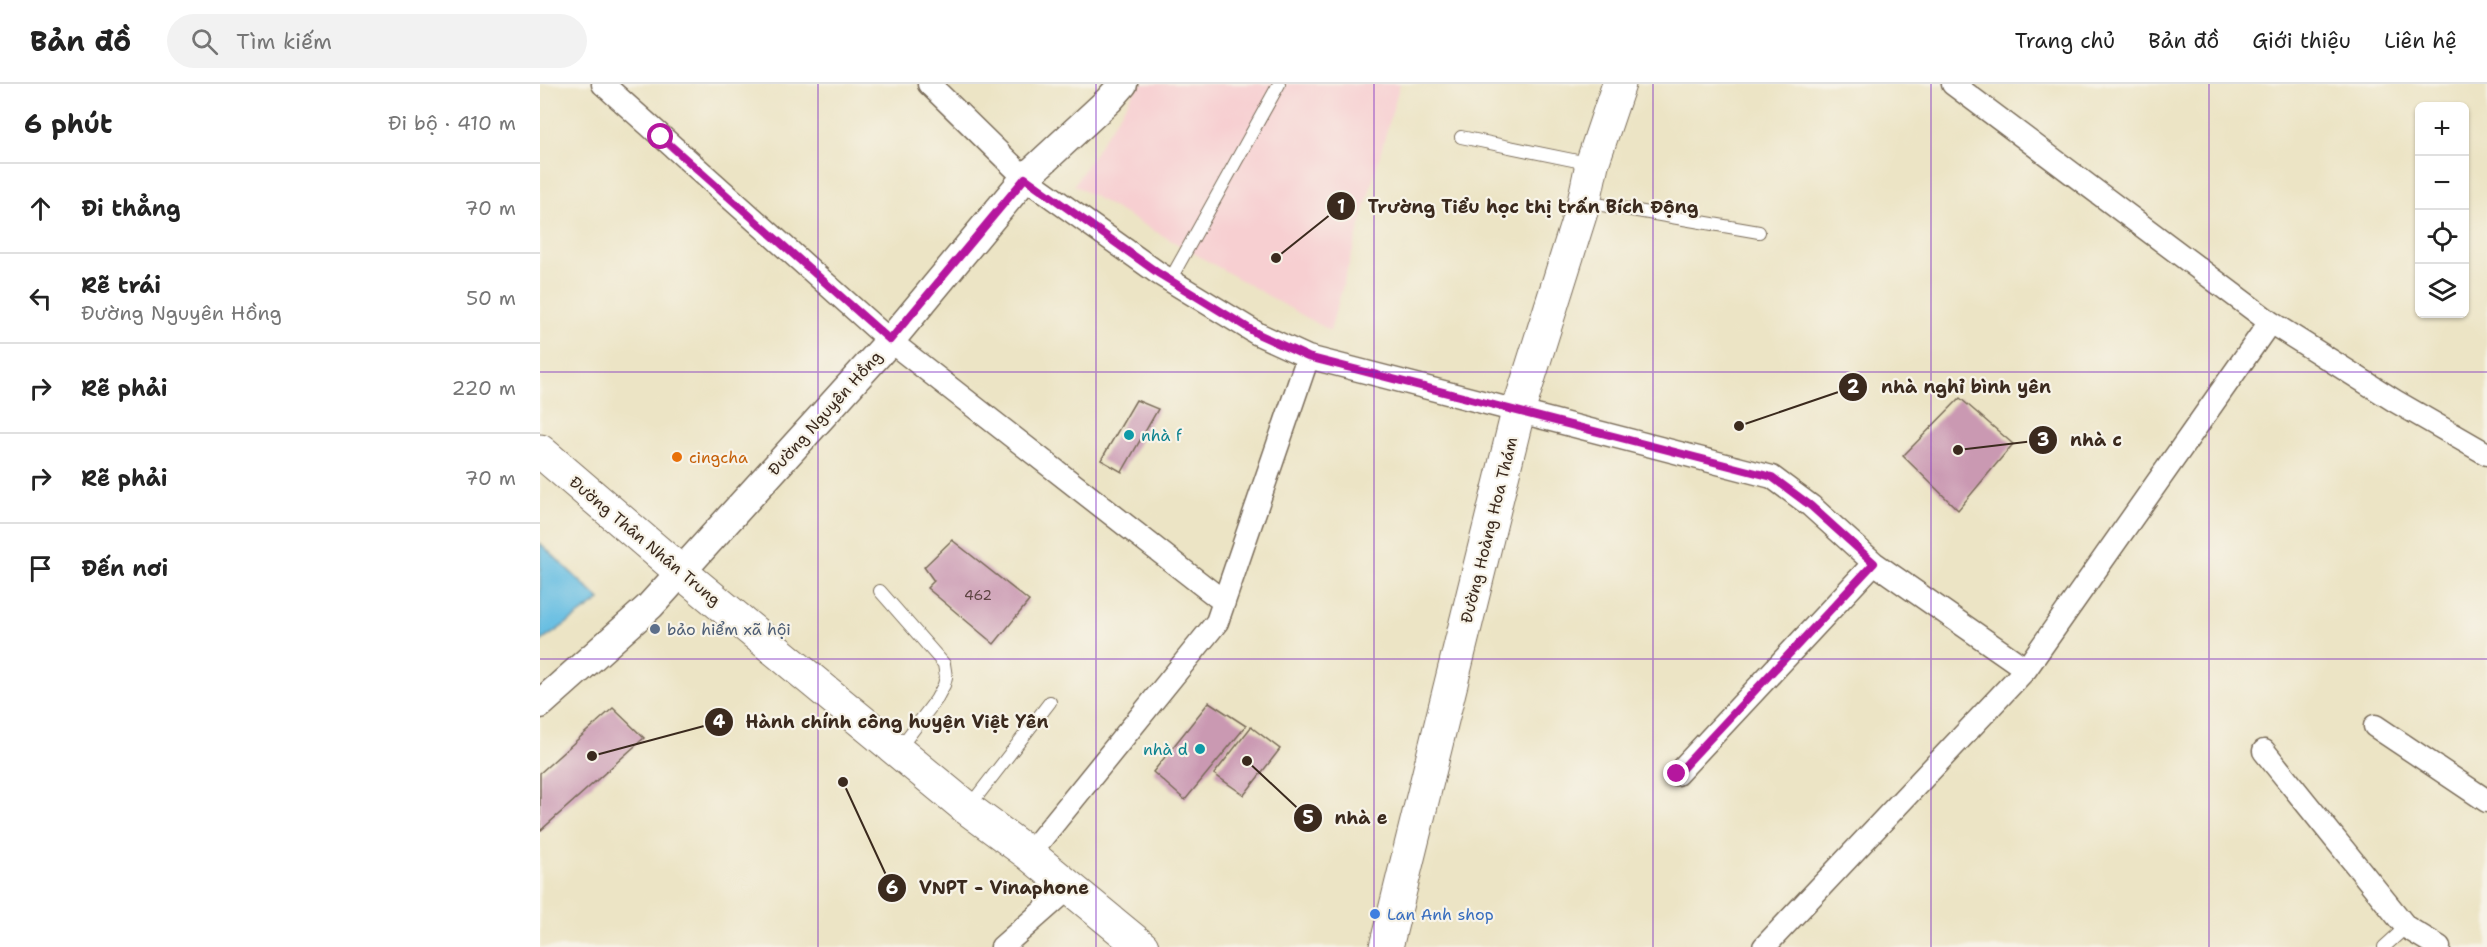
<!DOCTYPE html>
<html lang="vi">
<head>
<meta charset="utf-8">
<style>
  body { margin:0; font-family:"Shantell Sans",sans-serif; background:#f2f2f2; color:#222 }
  .controls { position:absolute; right:18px; top:18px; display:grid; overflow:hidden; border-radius:9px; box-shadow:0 2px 4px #0004 }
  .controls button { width:54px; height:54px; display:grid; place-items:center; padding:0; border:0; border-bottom:2px solid #e0e0e0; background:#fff; color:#222; font:30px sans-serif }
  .stop { position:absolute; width:18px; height:18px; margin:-14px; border:4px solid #b5179e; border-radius:50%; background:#fff }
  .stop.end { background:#b5179e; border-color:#fff; box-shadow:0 2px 6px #0008 }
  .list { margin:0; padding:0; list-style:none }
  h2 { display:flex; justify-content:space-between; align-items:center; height:78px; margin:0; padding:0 24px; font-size:26px }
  h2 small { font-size:20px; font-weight:400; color:#767676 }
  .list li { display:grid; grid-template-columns:39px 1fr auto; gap:18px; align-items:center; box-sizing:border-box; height:90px; padding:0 24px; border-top:2px solid #e0e0e0 }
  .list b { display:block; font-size:22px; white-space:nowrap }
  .list p { margin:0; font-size:20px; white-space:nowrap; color:#767676 }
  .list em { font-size:20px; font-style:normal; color:#767676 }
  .icon { flex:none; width:33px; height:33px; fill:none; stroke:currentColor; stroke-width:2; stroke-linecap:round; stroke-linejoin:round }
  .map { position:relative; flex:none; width:1947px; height:863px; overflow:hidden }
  header { display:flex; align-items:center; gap:36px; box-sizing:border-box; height:84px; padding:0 30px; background:#fff; border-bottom:2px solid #e0e0e0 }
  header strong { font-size:28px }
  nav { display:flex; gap:33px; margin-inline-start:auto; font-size:21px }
  .search { width:420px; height:54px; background:#f2f2f2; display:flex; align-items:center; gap:15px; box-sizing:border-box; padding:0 21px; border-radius:33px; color:#767676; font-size:22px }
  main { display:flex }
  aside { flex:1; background:#fff }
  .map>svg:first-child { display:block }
</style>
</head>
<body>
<header>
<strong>Bản đồ</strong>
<div class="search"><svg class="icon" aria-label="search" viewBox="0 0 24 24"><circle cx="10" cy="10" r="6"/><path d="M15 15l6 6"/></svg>Tìm kiếm</div>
<nav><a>Trang chủ</a><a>Bản đồ</a><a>Giới thiệu</a><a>Liên hệ</a></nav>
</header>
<main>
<aside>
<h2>6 phút<small>Đi bộ · 410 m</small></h2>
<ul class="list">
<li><svg class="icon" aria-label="ahead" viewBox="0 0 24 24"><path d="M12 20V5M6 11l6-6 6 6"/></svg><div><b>Đi thẳng</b></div><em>70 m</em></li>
<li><svg class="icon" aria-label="left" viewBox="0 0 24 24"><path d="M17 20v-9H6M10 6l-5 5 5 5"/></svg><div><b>Rẽ trái</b><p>Đường Nguyên Hồng</p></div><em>50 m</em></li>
<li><svg class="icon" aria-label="right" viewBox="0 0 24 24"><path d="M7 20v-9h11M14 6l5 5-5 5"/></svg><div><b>Rẽ phải</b></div><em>220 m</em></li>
<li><svg class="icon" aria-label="right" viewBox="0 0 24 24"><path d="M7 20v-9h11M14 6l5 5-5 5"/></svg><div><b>Rẽ phải</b></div><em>70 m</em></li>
<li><svg class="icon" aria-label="arrive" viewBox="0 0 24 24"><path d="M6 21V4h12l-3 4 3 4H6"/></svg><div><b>Đến nơi</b></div></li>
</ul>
</aside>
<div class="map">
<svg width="1947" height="863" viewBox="0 0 1947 863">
  <rect width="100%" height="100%" fill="#f7f3e8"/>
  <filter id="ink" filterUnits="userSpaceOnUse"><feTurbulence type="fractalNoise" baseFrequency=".0167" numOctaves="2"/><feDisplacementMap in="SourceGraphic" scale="12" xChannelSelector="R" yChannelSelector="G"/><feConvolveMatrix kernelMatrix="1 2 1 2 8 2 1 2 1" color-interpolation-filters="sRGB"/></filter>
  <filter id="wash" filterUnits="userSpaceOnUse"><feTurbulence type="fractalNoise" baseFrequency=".008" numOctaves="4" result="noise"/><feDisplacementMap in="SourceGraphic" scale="24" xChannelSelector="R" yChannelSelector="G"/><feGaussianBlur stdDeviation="1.35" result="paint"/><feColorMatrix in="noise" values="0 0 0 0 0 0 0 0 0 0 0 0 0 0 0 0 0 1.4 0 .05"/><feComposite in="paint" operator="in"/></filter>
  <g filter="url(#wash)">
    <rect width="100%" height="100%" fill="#ece4c5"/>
    <path fill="#f7cfd1" d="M599,0H860L790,247L534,101Z"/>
    <path fill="#65bde2" stroke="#507480" stroke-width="1.5" d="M0,459L60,516L0,558Z"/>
    <g id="blocks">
      <path fill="#ca99b2" d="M1420,314L1473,360L1418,426L1363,372Z
        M596,316L618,325L582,388L561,376Z
        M412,456L489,517L454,560L387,504L394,497L384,483Z
        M669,618L706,642L645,716L613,688Z
        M73,624L104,654L0,747V689Z
        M711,643L740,665L704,711L674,690Z"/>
    </g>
  </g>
  <g filter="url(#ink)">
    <use href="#blocks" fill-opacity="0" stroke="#796b58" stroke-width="1.5"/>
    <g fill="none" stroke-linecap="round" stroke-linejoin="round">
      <g stroke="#796b58" stroke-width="14">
        <path id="service" d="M921,53L1052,80
          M1045,118L1219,148
          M630,196L739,0
          M340,507L404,580L406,593L404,601L396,616L358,666
          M428,724L510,618
          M1844,863L1866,843"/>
      </g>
      <g stroke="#796b58" stroke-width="25">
        <path id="minor" d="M63,0L350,257L684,518
          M389,0L485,94L618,189L718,250L768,273L1232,393L1271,422L1334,479L1486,585
          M1413,0L1730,238L1855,317L1947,370
          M1835,642L1947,717
          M1724,667L1866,843L1899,863
          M1137,690L1334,479
          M489,770L677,538L768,273
          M462,863L530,803
          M1224,863L1486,585L1730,238"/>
      </g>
      <g stroke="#796b58" stroke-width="31">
        <path id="tertiary" d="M0,620L110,522L350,257L485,94L569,16L583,0"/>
      </g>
      <g stroke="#796b58" stroke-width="35">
        <path id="secondary" d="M846,863L978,328L1044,118L1052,80L1079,0"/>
      </g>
      <g stroke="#796b58" stroke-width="35">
        <path id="trunk" d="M0,367L141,488L428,725L489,770L602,863"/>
      </g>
      <use href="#service" stroke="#fff" stroke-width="12"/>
      <use href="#minor" stroke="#fff" stroke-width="22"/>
      <use href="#tertiary" stroke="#fff" stroke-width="28"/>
      <use href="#secondary" stroke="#fff" stroke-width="33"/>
      <use href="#trunk" stroke="#fff" stroke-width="33"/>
    </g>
  </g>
  <g fill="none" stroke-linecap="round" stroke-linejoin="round" filter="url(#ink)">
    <path stroke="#b5179e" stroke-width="8" d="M121,53L350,256L485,94L618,189L718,250L768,273L1232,393L1271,422L1334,479L1137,690"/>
  </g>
  <path fill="none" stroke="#7b2cbf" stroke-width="1.5" stroke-opacity="0.55" d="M278,0V863M556,0V863M834,0V863M1113,0V863M1391,0V863M1669,0V863M0,288H1947M0,575H1947"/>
  <g fill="#0f9aa8" stroke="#f7f3e8" stroke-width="2">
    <circle cx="589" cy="351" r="6"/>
    <circle cx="660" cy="665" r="6"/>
  </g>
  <circle fill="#e8710a" stroke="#f7f3e8" stroke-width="2" cx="137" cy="373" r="6"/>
  <circle fill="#5c6f8a" stroke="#f7f3e8" stroke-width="2" cx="115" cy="545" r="6"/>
  <circle fill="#3f7fe0" stroke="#f7f3e8" stroke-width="2" cx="835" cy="830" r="6"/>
  <g text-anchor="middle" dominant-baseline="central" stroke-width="4.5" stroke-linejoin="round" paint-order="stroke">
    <g font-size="14" fill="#5f4643">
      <text x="438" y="511">462</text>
    </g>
    <g font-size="16" fill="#3b2a1e" stroke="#f7f3e8">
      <text transform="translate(285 329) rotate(-48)">Đường Nguyên Hồng</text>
      <text transform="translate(949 446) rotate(-76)">Đường Hoàng Hoa Thám</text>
      <text transform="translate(105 457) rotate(40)">Đường Thân Nhân Trung</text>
    </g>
    <g font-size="16" fill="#0d838f" stroke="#f7f3e8" text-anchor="start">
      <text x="601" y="351">nhà f</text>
      <text x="648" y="665" text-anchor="end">nhà d</text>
    </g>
    <g font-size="16" fill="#c56008" stroke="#f7f3e8" text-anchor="start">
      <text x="149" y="373">cingcha</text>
    </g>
    <g font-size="16" fill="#4e5e75" stroke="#f7f3e8" text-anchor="start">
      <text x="127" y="545">bảo hiểm xã hội</text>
    </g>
    <g font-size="16" fill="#366cbe" stroke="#f7f3e8" text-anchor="start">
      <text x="847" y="830">Lan Anh shop</text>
    </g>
  </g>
  <path fill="none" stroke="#3b2a1e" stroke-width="2" d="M736 174L801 122M1199 342L1313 303M1418 366L1503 356M52 672L179 638M707 677L768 734M303 698L352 804"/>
  <g fill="#3b2a1e" stroke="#f7f3e8" stroke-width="2">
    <circle cx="736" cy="174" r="6"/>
    <circle cx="1199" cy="342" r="6"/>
    <circle cx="1418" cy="366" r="6"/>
    <circle cx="52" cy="672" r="6"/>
    <circle cx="707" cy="677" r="6"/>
    <circle cx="303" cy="698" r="6"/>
    <circle cx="801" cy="122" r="15"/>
    <circle cx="1313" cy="303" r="15"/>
    <circle cx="1503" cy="356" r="15"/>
    <circle cx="179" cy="638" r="15"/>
    <circle cx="768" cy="734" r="15"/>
    <circle cx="352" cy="804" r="15"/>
  </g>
  <g font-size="18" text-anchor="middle" font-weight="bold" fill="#fff">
    <text x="801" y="129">1</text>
    <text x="1313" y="309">2</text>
    <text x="1503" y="362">3</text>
    <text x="179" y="644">4</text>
    <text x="768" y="740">5</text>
    <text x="352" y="810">6</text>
  </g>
  <g font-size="18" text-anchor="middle" font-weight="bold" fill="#3b2a1e" stroke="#f7f3e8" stroke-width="4.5" stroke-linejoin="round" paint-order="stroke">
    <text x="993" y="129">Trường Tiểu học thị trấn Bích Động</text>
    <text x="1426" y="309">nhà nghỉ bình yên</text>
    <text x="1556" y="362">nhà c</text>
    <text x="357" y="644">Hành chính công huyện Việt Yên</text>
    <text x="821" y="740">nhà e</text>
    <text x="464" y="810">VNPT - Vinaphone</text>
  </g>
</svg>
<div class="controls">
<button>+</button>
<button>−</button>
<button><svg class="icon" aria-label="locate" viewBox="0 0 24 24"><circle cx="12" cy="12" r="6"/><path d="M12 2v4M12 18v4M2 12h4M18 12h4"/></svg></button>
<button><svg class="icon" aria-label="layers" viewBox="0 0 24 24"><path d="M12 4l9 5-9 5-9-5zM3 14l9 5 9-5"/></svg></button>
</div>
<div class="stop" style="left:121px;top:53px"></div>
<div class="stop end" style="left:1137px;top:690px"></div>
</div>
</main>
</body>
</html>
